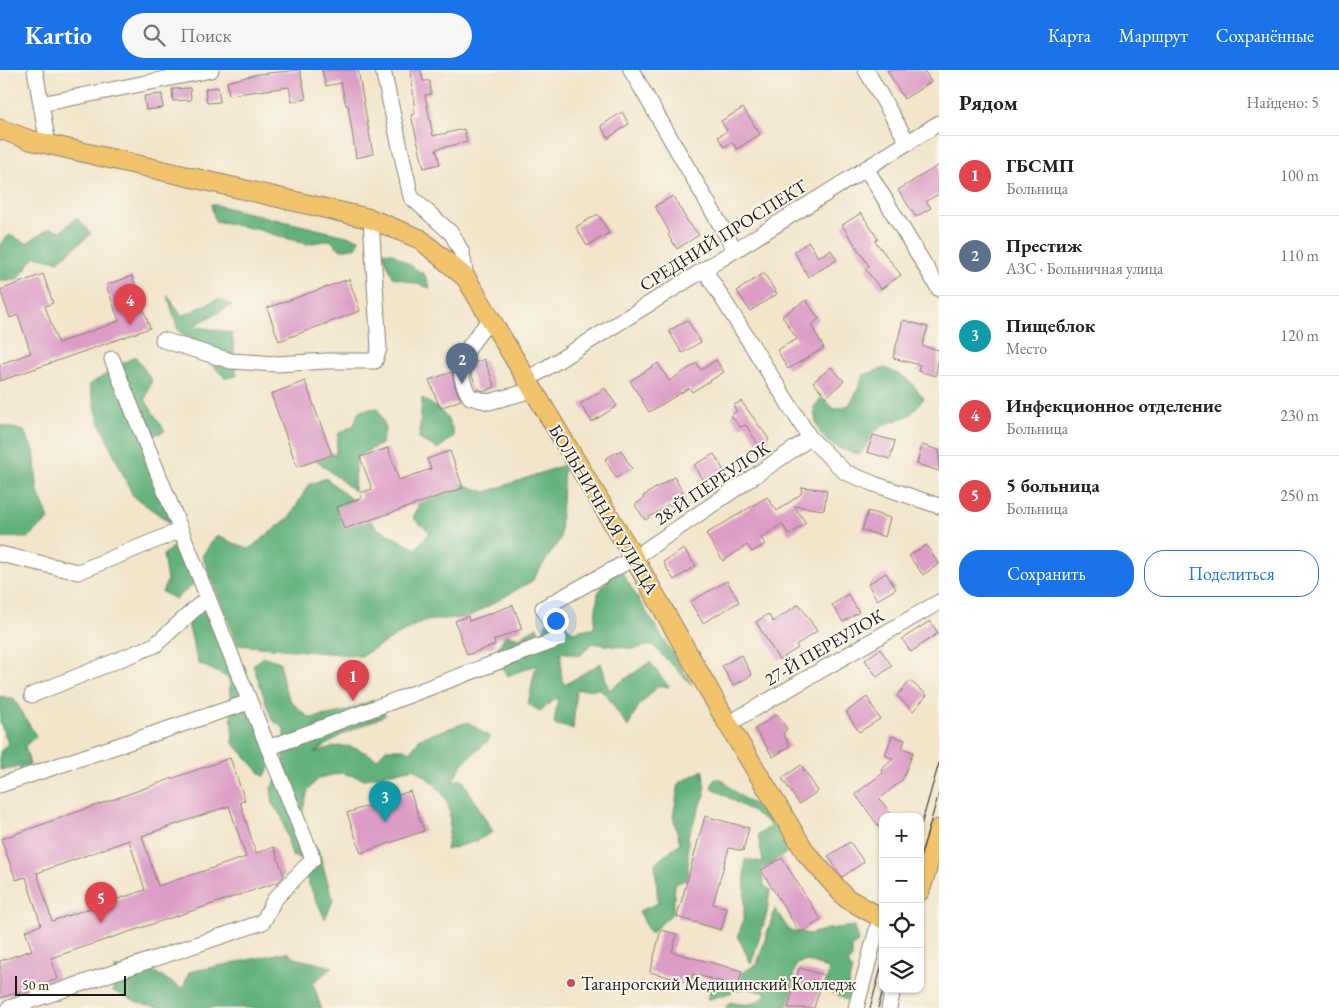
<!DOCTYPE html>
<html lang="ru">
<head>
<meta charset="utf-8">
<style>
  body { margin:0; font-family:"EB Garamond",serif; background:#f6f6f6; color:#202124 }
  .controls { position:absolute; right:15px; bottom:15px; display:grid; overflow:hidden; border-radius:10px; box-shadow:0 1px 4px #0004 }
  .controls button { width:45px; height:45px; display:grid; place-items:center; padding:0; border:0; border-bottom:1px solid #e0e0e0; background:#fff; color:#202124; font:25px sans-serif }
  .scale { position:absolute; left:15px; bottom:12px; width:111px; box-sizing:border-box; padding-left:5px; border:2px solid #1c1c1c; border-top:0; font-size:14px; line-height:18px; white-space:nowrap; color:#1c1c1c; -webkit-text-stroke:4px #fbf7ec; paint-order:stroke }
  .you { position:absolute; left:555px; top:550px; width:18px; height:18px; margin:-12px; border:4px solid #fff; border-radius:50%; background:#1a73e8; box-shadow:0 0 0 8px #1a73e833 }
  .badge { display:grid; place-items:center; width:32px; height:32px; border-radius:50%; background:#1a73e8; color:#fff; font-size:16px; font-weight:700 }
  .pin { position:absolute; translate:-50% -41px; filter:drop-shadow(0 1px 2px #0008) }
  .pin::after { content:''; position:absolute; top:26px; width:18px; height:15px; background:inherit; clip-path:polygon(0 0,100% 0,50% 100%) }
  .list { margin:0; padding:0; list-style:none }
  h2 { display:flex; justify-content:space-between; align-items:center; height:65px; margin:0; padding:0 20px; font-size:21px }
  h2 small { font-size:16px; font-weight:400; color:#757577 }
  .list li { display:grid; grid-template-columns:32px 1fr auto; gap:15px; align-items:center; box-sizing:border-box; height:80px; padding:0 20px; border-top:1px solid #e0e0e0 }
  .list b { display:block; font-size:19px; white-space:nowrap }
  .list p { margin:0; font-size:16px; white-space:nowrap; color:#757577 }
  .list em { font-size:16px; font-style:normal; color:#757577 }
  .actions { display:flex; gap:10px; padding:15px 20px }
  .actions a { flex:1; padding:11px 0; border:1px solid #1a73e8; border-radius:20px; text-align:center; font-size:18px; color:#1a73e8 }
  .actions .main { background:#1a73e8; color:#fff }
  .icon { flex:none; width:28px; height:28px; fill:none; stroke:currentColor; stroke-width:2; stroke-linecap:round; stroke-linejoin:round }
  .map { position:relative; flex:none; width:939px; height:938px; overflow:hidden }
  header { display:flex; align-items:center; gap:30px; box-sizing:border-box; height:70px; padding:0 25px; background:#1a73e8; color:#fff }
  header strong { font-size:24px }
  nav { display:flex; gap:28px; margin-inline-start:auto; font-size:18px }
  .search { width:350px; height:45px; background:#f6f6f6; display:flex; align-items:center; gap:12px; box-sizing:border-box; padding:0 18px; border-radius:28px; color:#757577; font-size:19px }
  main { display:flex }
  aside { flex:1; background:#fff }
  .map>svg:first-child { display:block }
</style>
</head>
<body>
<header>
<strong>Kartio</strong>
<div class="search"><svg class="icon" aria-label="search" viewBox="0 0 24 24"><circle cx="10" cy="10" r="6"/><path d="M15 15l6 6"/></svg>Поиск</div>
<nav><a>Карта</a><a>Маршрут</a><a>Сохранённые</a></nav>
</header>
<main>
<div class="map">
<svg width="939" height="938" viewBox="0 0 939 938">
  <rect width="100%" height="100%" fill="#fbf7ec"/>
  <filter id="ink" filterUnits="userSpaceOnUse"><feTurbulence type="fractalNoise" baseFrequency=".02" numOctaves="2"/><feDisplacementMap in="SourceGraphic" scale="10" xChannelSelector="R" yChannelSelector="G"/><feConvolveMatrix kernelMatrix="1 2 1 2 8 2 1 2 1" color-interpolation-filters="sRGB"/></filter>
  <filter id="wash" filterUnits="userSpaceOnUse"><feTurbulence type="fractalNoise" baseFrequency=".0096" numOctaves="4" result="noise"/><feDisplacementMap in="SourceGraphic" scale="20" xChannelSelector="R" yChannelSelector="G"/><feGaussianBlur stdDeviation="1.12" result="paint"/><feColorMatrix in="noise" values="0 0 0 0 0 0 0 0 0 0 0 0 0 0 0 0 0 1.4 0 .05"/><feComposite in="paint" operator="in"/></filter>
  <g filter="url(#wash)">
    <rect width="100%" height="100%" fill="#f2e5ca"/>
    <path fill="#62b17b" stroke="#3f664c" d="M211,134L359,169L357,177L341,180L330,170L306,174L259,160L215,151Z
      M77,147L91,164L58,191L35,186L18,209L0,211V174L9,165L27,173L50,158L61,161Z
      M382,182L392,183L425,205L430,218L393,207Z
      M167,224L182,246L218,229L232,235L193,256L232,263L237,306L225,308L178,260Z
      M135,286L152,310L145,330L165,361L147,368L172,454L133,426L100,354L89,315Z
      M885,298L908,309L924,328L910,345L884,355L871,365L865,378L860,384C829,378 816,369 814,337L821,328L835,339L849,335L857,322L863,305Z
      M422,328C439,339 450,345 454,366L438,379L419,369Z
      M377,338L386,357L381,374L356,387L354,421L315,389L321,374L335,386L338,364L354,355L359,341Z
      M0,355L24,361L34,381L38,422L49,449L28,468L0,467Z
      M564,395L560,469L532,511L469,547L423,551L361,586L238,575L202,486L216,466L249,479L291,446L308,415L326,408L352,430L377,458L416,479L430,462L413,448L431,404L486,422Z
      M182,469L194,514L176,529L162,522L167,511L163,485Z
      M618,496L692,615L652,575L633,579L592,573L580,586L561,582V604L564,615L601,593L609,620L650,592L669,617L658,616L638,637L628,657L606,625L599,619L576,620L573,659L554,654L558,627L540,641L528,634L536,595L507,606L494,585L506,564L519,568L537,557L541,566L550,545L557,536L570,541L562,550L572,562L594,557L598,523Z
      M203,531L276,688L264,707L233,673L229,608L198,593L185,542Z
      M264,587L280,592C285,624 285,629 310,648L343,642L373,630L386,645L343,664L314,683C343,672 351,674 377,689L386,679H404L410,682L420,668L468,652L491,668L465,691L452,711L462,709L493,762L476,771L446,780C455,735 450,724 414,698L365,709L341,703L319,708L308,720L301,748L304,764L318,779L333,831L325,849L306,808L305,789L292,786L282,747L273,735L271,718L284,699V658L272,650L253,595Z
      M0,626L14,629L36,666L25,676L30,695L0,700V682L8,673L0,652Z
      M703,700L705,725L688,766V809L675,814L673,843L650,864L639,841L658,833L655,793L680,773L673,747L679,713Z
      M715,709H722C739,728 757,739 782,744L785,775L789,781L761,801L764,815L770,820L767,843L751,894L738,867L744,847L745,789L763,792L758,765L771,756L764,749L711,717Z
      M775,839L789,860L810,864L828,859L854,856L858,872L852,876V888L848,893L852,900L847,920L857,918L852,928L846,930L825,919L829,899L807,891L797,894C790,908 795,926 785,938H725L730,932C747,936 755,936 767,923L746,918L707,930L711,914L729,910L757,894Z
      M287,882L298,889L333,897L313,913L321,938H164L139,933L113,921L115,898L153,901L183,919L189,902Z"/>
    <g id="blocks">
      <path fill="#db9cc6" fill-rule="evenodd" d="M300,0L306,29L292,32L289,17L229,25L227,12L258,4Z
        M322,0H358L373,84L356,88L348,35H346L341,13L326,16Z
        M411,0H421L423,11H430L431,24L425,25L433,66L464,59L467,72L436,79L440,94L424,98L411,45L415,44Z
        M887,0H924L931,12L904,29Z
        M218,17L220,32L207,33L205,19Z
        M190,18L191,30L173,31L172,19Z
        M162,24L163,38L146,40L144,26Z
        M743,38L760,64L737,79L732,72L724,77L718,67L727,61L721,51Z
        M622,42L629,54L608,68L601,56Z
        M939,95V124L926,131L931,138L916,147L898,120Z
        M673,126L688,152L699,165L677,179L668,165L670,163L655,136Z
        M861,143L878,169L875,171L901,205L881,219L865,199L869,196L842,155Z
        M598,144L609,163L587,176L576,157Z
        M809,172L818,187L831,180L837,190L808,207L794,181Z
        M764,203L777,224L750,241L737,221Z
        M43,204L53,233L45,236L58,273L119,251L106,215L132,206L150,258L0,311V294L31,283L18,245L10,248L0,220Z
        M349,209L360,241L279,271L267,238Z
        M806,230L819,249L811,255L824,278L788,299L777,280L797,269L782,246Z
        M687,250L701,272L682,283L669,261Z
        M903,250L928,257L922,276L939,280L936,306L918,301L920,295L893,288Z
        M484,289L495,317L485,321L477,319L471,303L472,294Z
        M716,290L724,302L692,322L689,318L649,342L630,311L658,293L669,311L697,293L701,300Z
        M831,297L844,311L826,327L813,312Z
        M452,302L455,317L461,330L440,338L429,310Z
        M305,311L332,385L297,397L271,324Z
        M605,318L617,336L592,352L580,334Z
        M741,331L769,369L761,379L746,355L740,357L731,346L737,341L733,336Z
        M873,365L895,371L890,389L867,382Z
        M922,375L939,380V401L917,394Z
        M388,378L399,410L431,399L427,389L450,381L463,418L344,459L337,437L362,428L360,423L372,419L360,387Z
        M621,380L632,399L616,408L605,389Z
        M714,384L724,401L705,413L694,395Z
        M674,407L686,427L670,436L669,434L645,450L635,435L644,428L643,426Z
        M802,417L827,420L824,440L794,436L806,453L789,465L782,454L761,468L765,474L752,482L747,475L723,491L706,464L767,427L777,441L801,424Z
        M868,441L890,448L885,467L862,460Z
        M926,475L939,494L923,505L909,486Z
        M684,479L696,496L674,510L663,492Z
        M886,503L896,519L877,530L868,514Z
        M727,511L739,532L703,553L690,532Z
        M848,524L859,542L843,552L832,535Z
        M799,534L817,561L796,575L798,578L779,590L756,552L768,544L773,552Z
        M513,535L522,559L494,570L495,575L467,585L455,551L468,546L469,551Z
        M930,551L938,563L911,582L902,569Z
        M880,579L892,596L877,607L865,590Z
        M741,585L752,605L733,616L722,596Z
        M910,611L927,625L913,641L897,626Z
        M867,627L880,649L859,662L846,642Z
        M777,644L787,659L783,664L790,676L773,687L755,659Z
        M892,666L905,670L902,678L913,682L903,709L880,729L893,747H883V762L855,724L883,703L881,700L893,689L885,685Z
        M230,688L245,730L240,732L256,783L274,777L284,806L278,812L51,888L58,909L0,928V891L32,880L25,861L41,855L26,807L16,810L1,769ZM229,736L246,787L158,816L142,766ZM129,770L145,820L52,851L37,803Z
        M801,695L818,721L799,734L782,708Z
        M410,721L424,761L361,783L347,743Z
        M705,746L749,758L743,781L729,778L713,834L727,838L721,860L677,847Z
        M850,772L864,792L842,807L828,786Z
        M782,788L821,850L800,863L761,800Z
        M661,860L677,864L672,882L742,901L738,916L693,904L690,913L650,902Z
        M799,898L824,905L814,938H788Z"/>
    </g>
  </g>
  <g filter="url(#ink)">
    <use href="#blocks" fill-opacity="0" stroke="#878073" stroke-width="1"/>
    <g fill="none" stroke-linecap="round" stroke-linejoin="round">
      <g stroke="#878073" stroke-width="17">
        <path id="minor" d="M35,0L48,74
          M383,0L411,127L452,164L462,183L466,208
          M631,0L735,180
          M866,0L908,73
          M41,34L211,0
          M866,98L939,219
          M704,199L810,368L845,402L874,414L939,436
          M490,249C470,277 449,292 470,327L489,332L533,320
          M163,270L231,291L276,294L327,291H375L379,279L371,149
          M527,310L939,53
          M0,484L78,502L181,460
          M32,625L155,575L208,527
          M728,654L939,532
          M268,678L559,569L543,538L634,488L810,368
          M0,715L249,632
          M9,938L263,852L274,830L313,789L112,289
          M856,938L880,848
          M889,938L893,919"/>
      </g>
      <g stroke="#878073" stroke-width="21">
        <path id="major" d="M0,59L30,70L371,149L420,169L466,208L634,488L728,654L806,783L846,828L883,849
          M920,821L939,759"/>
      </g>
      <use href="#minor" stroke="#fff" stroke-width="15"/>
      <use href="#major" stroke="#f1c36a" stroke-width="19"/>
      <path stroke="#1c1c1c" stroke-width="1" d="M920,759L939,693
        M920,788L939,723
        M870,938L883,891
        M878,938L883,919"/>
    </g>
  </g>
  <circle fill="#d1495b" stroke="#fbf7ec" stroke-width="2" cx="571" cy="913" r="5"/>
  <g text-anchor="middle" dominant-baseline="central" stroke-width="4" stroke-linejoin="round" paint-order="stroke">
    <g font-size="18" fill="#1c1c1c" stroke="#fbf7ec">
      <text transform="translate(723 165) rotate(-32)">СРЕДНИЙ ПРОСПЕКТ</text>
      <text transform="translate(712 413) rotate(-34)">28-Й ПЕРЕУЛОК</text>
      <text transform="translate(604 439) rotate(59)">БОЛЬНИЧНАЯ УЛИЦА</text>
      <text transform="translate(824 577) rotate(-30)">27-Й ПЕРЕУЛОК</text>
    </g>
    <g font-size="18" fill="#1c1c1c" stroke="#fbf7ec" text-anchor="start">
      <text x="581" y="913">Таганрогский Медицинский Колледж</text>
    </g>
  </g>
</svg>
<div class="controls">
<button>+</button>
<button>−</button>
<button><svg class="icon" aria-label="locate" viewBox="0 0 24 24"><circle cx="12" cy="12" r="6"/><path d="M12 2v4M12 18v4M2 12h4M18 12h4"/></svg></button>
<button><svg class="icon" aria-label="layers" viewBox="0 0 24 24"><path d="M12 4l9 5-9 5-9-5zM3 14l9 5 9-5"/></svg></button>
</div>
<div class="scale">50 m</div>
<div class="you"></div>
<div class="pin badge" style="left:353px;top:631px;background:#e0444e">1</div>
<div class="pin badge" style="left:462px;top:314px;background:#5c6f8a">2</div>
<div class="pin badge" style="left:385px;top:752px;background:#0f9aa8">3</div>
<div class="pin badge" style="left:130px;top:255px;background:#e0444e">4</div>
<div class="pin badge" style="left:101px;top:853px;background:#e0444e">5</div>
</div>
<aside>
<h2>Рядом<small>Найдено: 5</small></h2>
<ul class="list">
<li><span class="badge" style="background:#e0444e">1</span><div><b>ГБСМП</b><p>Больница</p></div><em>100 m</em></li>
<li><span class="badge" style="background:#5c6f8a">2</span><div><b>Престиж</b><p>АЗС · Больничная улица</p></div><em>110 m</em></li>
<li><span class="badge" style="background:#0f9aa8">3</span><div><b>Пищеблок</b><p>Место</p></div><em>120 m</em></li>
<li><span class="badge" style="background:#e0444e">4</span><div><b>Инфекционное отделение</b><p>Больница</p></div><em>230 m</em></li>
<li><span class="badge" style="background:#e0444e">5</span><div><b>5 больница</b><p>Больница</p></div><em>250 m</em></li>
</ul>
<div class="actions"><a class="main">Сохранить</a><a>Поделиться</a></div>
</aside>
</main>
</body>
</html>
